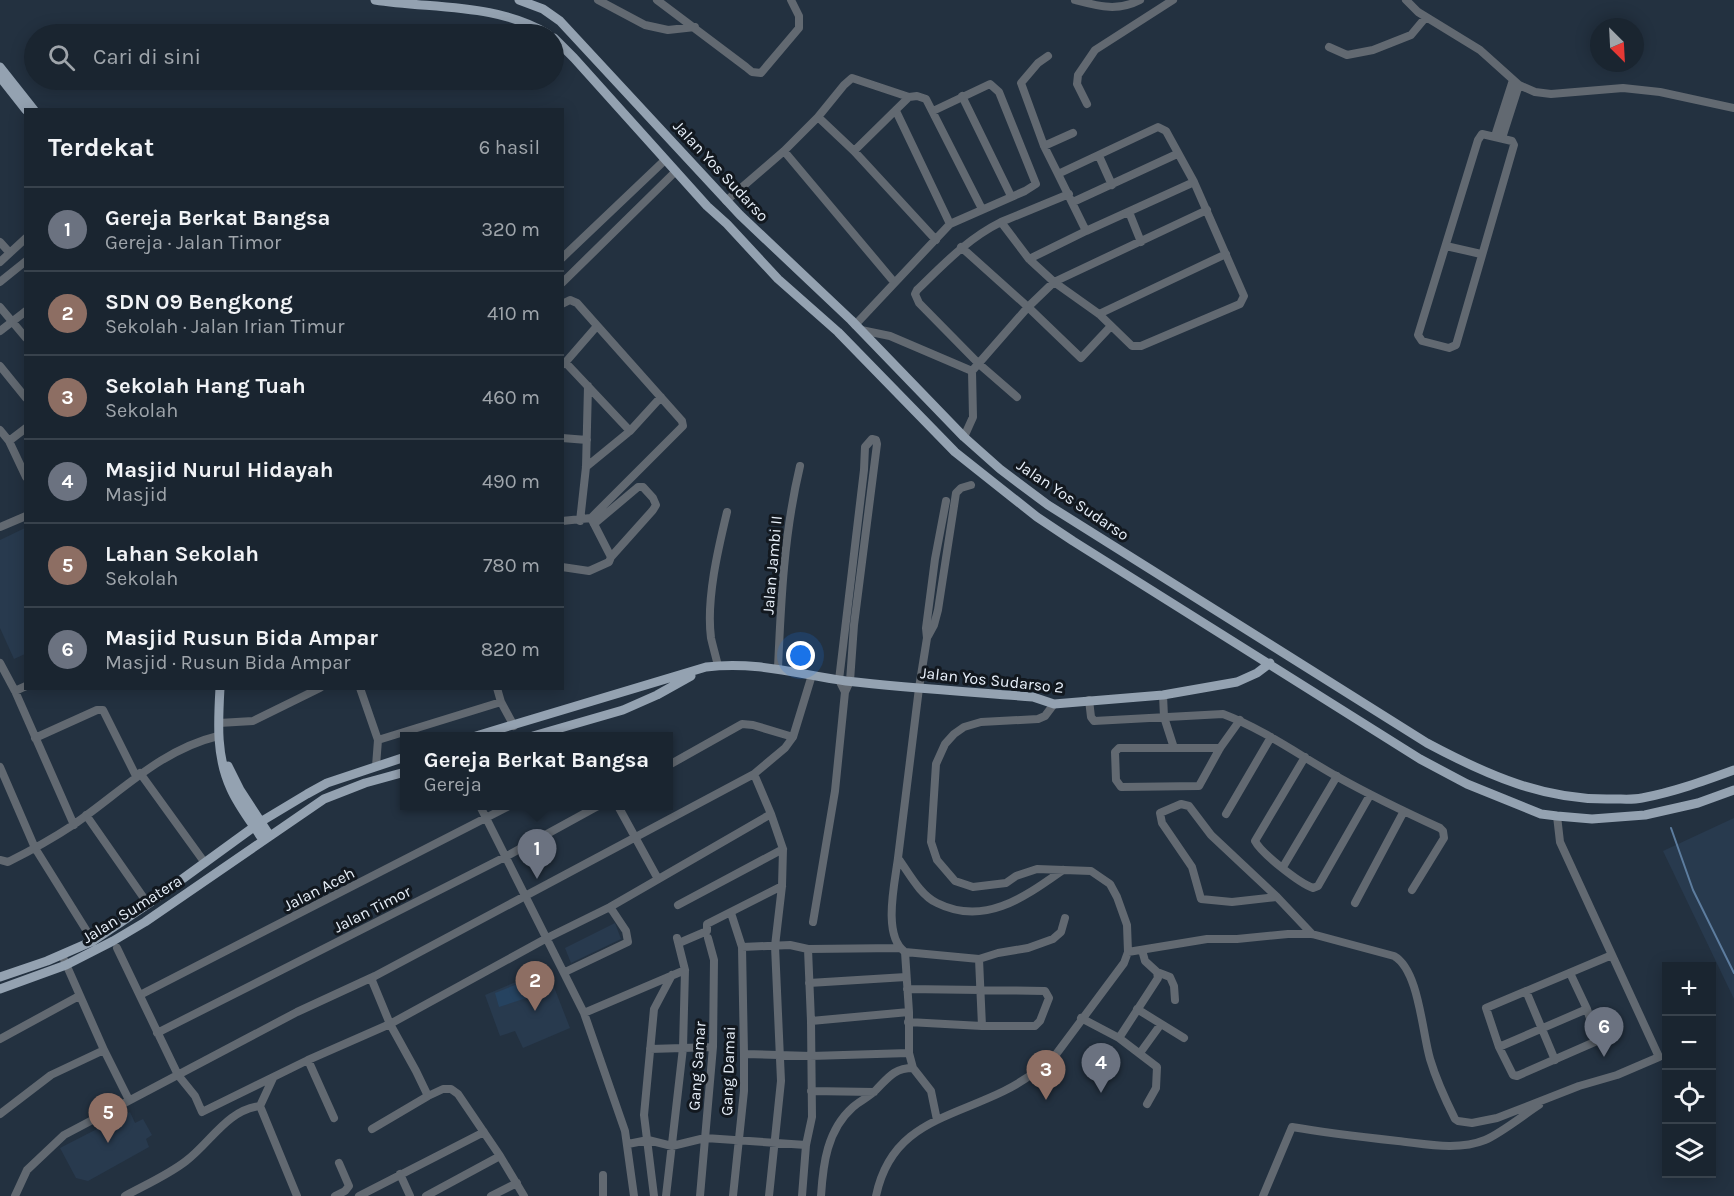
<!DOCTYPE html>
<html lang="id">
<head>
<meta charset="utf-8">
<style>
  body { margin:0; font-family:Karla,sans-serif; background:#232d38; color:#f1f3f6 }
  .controls { position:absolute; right:18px; bottom:18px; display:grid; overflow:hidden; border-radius:0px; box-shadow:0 3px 15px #0003 }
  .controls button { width:54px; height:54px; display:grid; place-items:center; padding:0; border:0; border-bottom:2px solid #38424c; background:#1a2530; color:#f1f3f6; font:30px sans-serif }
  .compass { position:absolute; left:1590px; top:18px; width:54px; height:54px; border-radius:50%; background:#1a2530; box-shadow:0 3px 15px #0003; rotate:156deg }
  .you { position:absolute; left:801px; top:656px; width:21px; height:21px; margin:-15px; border:4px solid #fff; border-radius:50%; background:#1a73e8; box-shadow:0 0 0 9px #1a73e833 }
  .badge { display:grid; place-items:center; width:39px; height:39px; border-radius:50%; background:#f0a63f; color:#fff; font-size:20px; font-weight:700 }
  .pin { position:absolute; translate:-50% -50px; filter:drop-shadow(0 2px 3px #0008) }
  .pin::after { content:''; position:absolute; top:32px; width:21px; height:18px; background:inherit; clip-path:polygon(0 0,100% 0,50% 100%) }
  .popup { position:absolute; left:400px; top:732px; width:273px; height:78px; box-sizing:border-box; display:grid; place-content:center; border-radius:0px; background:#1a2530; filter:drop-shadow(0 2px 4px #0005); font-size:20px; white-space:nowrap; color:#9fa5ab }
  .popup b { font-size:22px; color:#f1f3f6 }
  .popup::after { content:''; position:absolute; left:50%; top:100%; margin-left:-12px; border:12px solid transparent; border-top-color:#1a2530 }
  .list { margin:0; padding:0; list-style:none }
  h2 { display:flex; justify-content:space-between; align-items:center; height:78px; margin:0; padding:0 24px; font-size:26px }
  h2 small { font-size:20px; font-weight:400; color:#9fa5ab }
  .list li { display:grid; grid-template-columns:39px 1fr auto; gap:18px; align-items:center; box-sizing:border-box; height:84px; padding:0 24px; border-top:2px solid #38424c }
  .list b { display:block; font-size:22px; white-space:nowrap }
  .list p { margin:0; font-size:20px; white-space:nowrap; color:#9fa5ab }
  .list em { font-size:20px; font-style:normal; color:#9fa5ab }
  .icon { flex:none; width:33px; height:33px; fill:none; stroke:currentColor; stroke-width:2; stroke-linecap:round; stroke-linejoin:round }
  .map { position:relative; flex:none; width:1734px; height:1196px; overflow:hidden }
  .search { position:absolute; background:#1a2530; box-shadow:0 3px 15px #0003; left:24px; top:24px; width:540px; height:66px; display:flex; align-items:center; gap:15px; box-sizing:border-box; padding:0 21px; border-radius:33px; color:#9fa5ab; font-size:22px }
  .panel { position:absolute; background:#1a2530; box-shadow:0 3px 15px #0003; left:24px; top:108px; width:540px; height:582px; border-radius:0px }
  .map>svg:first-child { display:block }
</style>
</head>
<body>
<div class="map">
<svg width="1734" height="1196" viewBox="0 0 1734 1196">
  <rect width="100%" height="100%" fill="#233140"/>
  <path fill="#283a4e" d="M25,528V654L14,659L0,628V540Z
    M1734,818V999L1663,851Z
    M615,923L621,939L571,963L565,948Z
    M547,969L570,1028L523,1048L515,1031L500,1036L485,995Z
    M130,1112L135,1123L143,1119L152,1135L146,1139L149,1147L88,1181L76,1178L60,1148Z"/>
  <path fill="#264360" d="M530,979L536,995L499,1007L495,993Z"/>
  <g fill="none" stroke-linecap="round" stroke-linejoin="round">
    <path stroke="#5d7d9f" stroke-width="2" d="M1671,828L1693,890L1734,973"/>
    <path stroke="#626971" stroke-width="8" d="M598,0L645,25L668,30L695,27
      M657,0L746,67L752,72L761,73L799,28V16L791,0
      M1075,0C1098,6 1117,12 1140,0
      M1406,0L1418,12L1480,50L1519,85L1535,92L1551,94L1623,88L1660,92L1734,108
      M1329,47L1347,55L1373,50L1411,35L1426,17
      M1048,56L1038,63L1021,83L1044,146L1058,174
      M962,96L1011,196
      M1087,104L1077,84L1078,75L1095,50L1173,0
      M896,111L950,224
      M818,117L844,85L852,78L909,97
      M1482,134L1512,141L1514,145L1456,345L1449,348L1422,341L1418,335L1478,140Z
      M1495,136L1513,80
      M1502,138L1519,85
      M1044,146L1073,133
      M784,151L894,282
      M854,151L909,97L917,96L926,99L982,209
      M1099,156L1112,185
      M1069,194L1001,222L1029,259L1054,282L1099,314L1132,346H1141L1240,304L1244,296L1194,182L1166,131L1158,127L1058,174L1086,231
      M726,201L784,151L818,117L854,151L936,240
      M1073,202L1177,154
      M1129,212L1141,242
      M1001,222C967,239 944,264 917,290L915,294L919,303L979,364L1017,397
      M0,242L9,252
      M1446,246L1481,254
      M961,247L1028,307L1081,358L1111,326
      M562,258L665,160
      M1029,259L1086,231L1194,182
      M0,262L26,238
      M0,282L26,261
      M562,283L676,171
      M562,304L570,300L577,303L682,421L683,426L591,518L562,521
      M0,307L26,338
      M1099,314L1226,254
      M855,325L950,224L1025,191L1036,184L999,92L990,84L933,111
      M861,330L890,336L972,371
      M0,331L26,311
      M565,362L630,431
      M564,364L597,326
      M0,366L26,398
      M0,430L9,441L26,477
      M964,437L973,417L972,371L1028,307L1054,282L1207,210
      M562,438L587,440
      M9,441L26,428
      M586,467L630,431L661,397
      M946,501L935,559L926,628L927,638L919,688L898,858C909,873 920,895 937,903C985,927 1026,896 1063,870
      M580,521L586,467L588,386
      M594,524L638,487H643L653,498L656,505L653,510L611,557
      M0,527L26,516
      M562,567L589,571L609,562L611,557L592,520
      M928,636L934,625L938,610L956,493L961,488L971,485
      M0,663L15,691L74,825
      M718,666C716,657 713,647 711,638C706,600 718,549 727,512
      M778,668C781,600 784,533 800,466
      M360,688L378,740L376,766
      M497,688L501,702L514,726
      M15,691L26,686
      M1163,695L1164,717L1174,748
      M1089,700L1091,717L1094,721L1223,714C1263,729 1299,755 1336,776C1370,795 1405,812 1440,828L1443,831L1444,838L1412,890
      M219,723L253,721L320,688
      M35,738L97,710H103L136,776
      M378,740L501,702
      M1220,748H1119L1115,752L1116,780L1121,787L1199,786L1220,748L1240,720
      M1305,757L1255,841C1261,853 1299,883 1313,888L1318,886L1370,795
      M669,765L742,724L753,725L793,737
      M0,767L35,848L93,941
      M140,773L205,863
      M480,806L584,1013L625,1131L634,1196
      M618,806L658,879
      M1226,814L1271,737
      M86,815L148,904
      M898,858C895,882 882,936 905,952L909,1012V1053L913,1068L931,1091L937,1120
      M0,860L8,862C30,851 52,839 73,825C120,793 160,750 218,736
      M1283,867L1337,776
      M1277,897L1211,835L1189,806L1181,804L1160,813L1162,823L1192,867L1201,899L1232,902L1277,897L1312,934
      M1355,903L1404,811
      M678,905L783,849
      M731,913L742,947L744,1054V1091L733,1196
      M813,922L835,791L845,692L850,681L854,625L877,444L876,440L872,439L865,447L864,470L839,680L845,692
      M677,938L685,970L683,1048L713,1047
      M679,943L707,931V924L782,886
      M742,947L790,945L808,949L811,1021L812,1117L806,1145L802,1196
      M117,948L178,1075L195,1096L202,1112L308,1060L390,1024L547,938L610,907L771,814L754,774
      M808,949L900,948
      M905,952L979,959L998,953L1028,948L1053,939L1061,932L1065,918
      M1128,952L1207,939H1237L1288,934H1312L1394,956C1419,970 1422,1032 1430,1059C1436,1079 1445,1099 1455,1119L1458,1121L1472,1123L1497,1118L1579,1086L1617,1075L1659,1057L1560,842L1557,816
      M62,955L104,1050L129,1100
      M979,959L982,1026
      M565,972L628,942L626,931L610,907
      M1157,972L1170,977L1174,986L1175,1000
      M1570,973L1587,1009L1597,1041L1517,1076L1513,1075L1499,1047L1486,1008L1612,955
      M371,978L390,1024L416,1071L428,1096L443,1089H451L458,1094L500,1156L524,1196
      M809,983L906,977
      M907,989L1045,991L1049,998L1040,1021L1035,1026H982L908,1022
      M1526,991L1555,1060
      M140,995L509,806
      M1137,1009L1184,1038
      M584,1013L685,970
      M1081,1018L1119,1038L1157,1067L1156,1088L1147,1104
      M811,1021L909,1012
      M157,1033L505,857L598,806
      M1119,1038L1158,978L1157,972L1145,961L1142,950
      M0,1039L79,996
      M1499,1047L1587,1009
      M650,1049L683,1048L666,1196
      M1140,1053L1161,1024
      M744,1054L811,1056L909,1053
      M308,1060L334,1118
      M811,1091L874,1092
      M260,1106L297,1196
      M0,1114L51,1075L104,1050
      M372,1129L428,1096
      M628,1144L648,1140L672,1146L705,1138L806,1145
      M400,1174L410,1196
      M15,1196L27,1170L64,1135L297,1012L375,976L754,774L785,748L793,737L812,675
      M125,1196C145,1185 168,1175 186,1161C211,1142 227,1110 260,1106L273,1078
      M335,1196L345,1191L349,1186L339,1163
      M359,1196L484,1132
      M426,1196L500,1156
      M491,1196L517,1183
      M603,1196V1175
      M654,1196L644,1115L654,1009L672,975
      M700,1196L713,1047L714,960L708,938
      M769,1196L781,1081L775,946L782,886L783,849L771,814
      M821,1196C823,1164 827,1130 853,1107C860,1101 869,1097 876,1090C888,1078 894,1068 913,1068
      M876,1196C891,1124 947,1119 1004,1091C1024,1081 1042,1068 1057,1053L1124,963L1128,952L1127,925L1117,897L1110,884L1091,871L1037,869L1016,876L1006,883L973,887L955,881L937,860L931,842L936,764L945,744L954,734L964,727L981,722L1038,719L1045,716L1054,704
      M1263,1196L1292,1127C1327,1133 1362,1137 1398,1141C1426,1144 1458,1151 1485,1140C1500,1134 1525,1114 1539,1105"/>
    <path stroke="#94a2b1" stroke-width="9" d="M375,0C432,9 497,3 548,34
      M519,0L543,9L560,21L740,215L851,320L964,437L1000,469L1048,505L1427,743C1487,775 1545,801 1614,799C1623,799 1633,800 1642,798C1674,792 1704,781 1734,770
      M554,38L574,58L707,206L727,224L778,279L838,332L955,452L1037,517L1073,541L1420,759L1467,784L1541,814L1557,816L1592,819L1645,815L1698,803L1734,790
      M0,67L34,110
      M0,77L26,110
      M220,688C218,723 216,757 231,789C239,807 252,823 263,840
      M476,736L706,667C757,661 797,674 846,681C908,688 971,692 1033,697L1054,704L1163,695L1237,682L1257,673L1270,663
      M533,736L623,710L657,695L691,676
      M228,766L240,790L270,836
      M0,977L47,961L93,941L148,904L262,821L307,794L327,783L405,757
      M0,989L66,965L113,941L145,922L324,799L365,783L405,772"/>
  </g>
  <g text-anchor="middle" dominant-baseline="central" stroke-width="6" stroke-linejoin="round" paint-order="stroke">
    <g font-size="16" fill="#e8f0fa" stroke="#12181f">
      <text transform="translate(721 171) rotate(47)">Jalan Yos Sudarso</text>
      <text transform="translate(1073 500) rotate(34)">Jalan Yos Sudarso</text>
      <text transform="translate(772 565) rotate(-85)">Jalan Jambi II</text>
      <text transform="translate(992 680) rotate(6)">Jalan Yos Sudarso 2</text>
      <text transform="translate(319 889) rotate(-27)">Jalan Aceh</text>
      <text transform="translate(132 909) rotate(-32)">Jalan Sumatera</text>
      <text transform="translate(372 909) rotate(-27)">Jalan Timor</text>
      <text transform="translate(697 1066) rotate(-86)">Gang Samar</text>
      <text transform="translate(728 1071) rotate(-88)">Gang Damai</text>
    </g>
  </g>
</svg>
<div class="controls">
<button>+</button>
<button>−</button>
<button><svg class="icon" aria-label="locate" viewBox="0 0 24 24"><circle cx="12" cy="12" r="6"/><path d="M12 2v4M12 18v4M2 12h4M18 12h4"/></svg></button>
<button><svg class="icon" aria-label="layers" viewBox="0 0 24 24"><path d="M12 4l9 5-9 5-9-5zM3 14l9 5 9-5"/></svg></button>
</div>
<svg class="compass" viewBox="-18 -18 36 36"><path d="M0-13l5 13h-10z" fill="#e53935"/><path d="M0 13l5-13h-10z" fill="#9fa5ab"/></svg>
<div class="you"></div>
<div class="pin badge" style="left:537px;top:879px;background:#6b7280">1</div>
<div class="popup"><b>Gereja Berkat Bangsa</b>Gereja</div>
<div class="pin badge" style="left:535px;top:1011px;background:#8d6e63">2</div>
<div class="pin badge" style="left:1046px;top:1100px;background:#8d6e63">3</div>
<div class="pin badge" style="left:1101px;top:1093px;background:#6b7280">4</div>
<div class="pin badge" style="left:108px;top:1143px;background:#8d6e63">5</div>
<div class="pin badge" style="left:1604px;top:1057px;background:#6b7280">6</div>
<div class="search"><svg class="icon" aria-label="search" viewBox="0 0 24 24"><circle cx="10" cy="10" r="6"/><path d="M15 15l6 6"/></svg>Cari di sini</div>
<section class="panel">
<h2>Terdekat<small>6 hasil</small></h2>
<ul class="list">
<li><span class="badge" style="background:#6b7280">1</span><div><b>Gereja Berkat Bangsa</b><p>Gereja · Jalan Timor</p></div><em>320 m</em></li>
<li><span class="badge" style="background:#8d6e63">2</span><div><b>SDN 09 Bengkong</b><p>Sekolah · Jalan Irian Timur</p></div><em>410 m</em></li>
<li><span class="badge" style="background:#8d6e63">3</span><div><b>Sekolah Hang Tuah</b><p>Sekolah</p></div><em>460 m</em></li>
<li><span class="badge" style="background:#6b7280">4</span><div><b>Masjid Nurul Hidayah</b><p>Masjid</p></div><em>490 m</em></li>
<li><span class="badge" style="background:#8d6e63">5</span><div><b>Lahan Sekolah</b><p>Sekolah</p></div><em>780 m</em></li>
<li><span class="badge" style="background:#6b7280">6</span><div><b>Masjid Rusun Bida Ampar</b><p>Masjid · Rusun Bida Ampar</p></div><em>820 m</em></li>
</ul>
</section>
</div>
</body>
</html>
